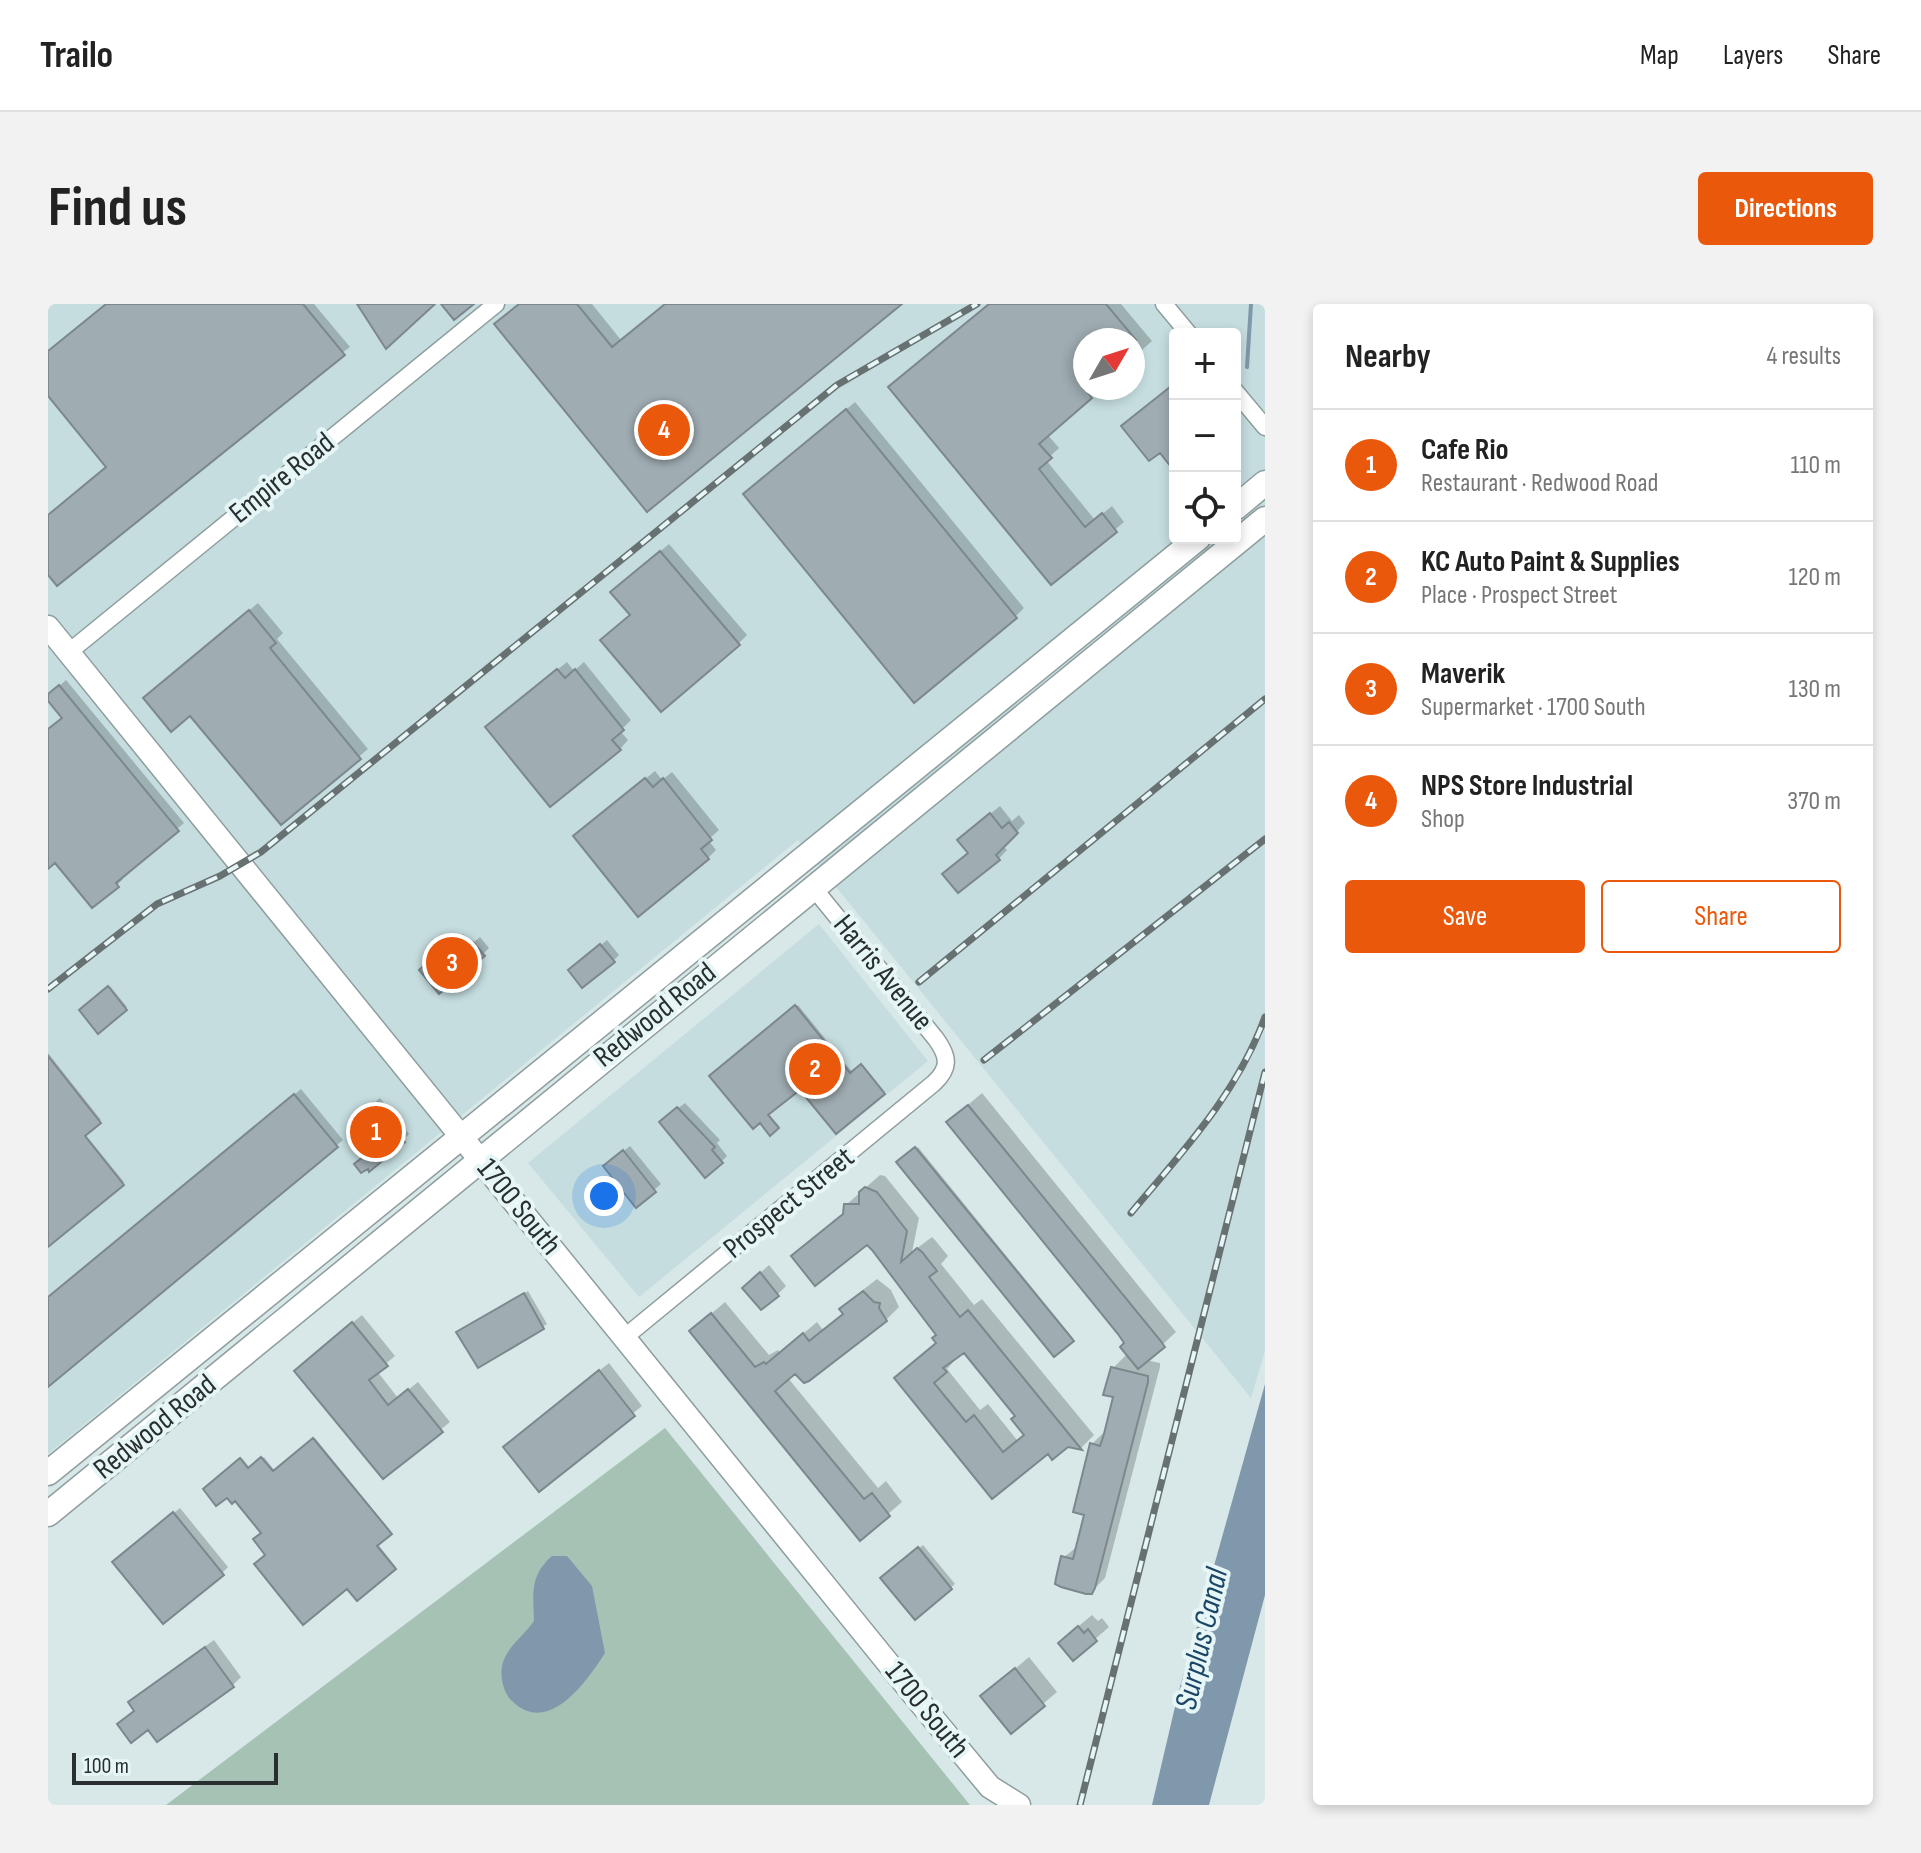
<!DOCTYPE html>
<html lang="en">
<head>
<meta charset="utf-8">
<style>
  body { margin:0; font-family:"Sofia Sans Condensed",sans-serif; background:#f2f2f2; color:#222 }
  .controls { position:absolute; right:24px; top:24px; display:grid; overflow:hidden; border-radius:8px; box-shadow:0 4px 12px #0003 }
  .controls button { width:72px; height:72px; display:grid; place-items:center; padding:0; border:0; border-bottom:2px solid #e0e0e0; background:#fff; color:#222; font:40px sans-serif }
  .compass { position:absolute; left:1025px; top:24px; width:72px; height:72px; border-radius:50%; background:#fff; box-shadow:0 4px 12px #0003; rotate:51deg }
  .scale { position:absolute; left:24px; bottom:20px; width:206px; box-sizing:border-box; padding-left:8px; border:4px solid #292f30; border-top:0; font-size:22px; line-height:28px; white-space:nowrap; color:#292f30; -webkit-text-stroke:6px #e6f5f6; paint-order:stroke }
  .you { position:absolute; left:556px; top:892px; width:28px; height:28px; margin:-20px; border:6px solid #fff; border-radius:50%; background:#1a73e8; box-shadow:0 0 0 12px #1a73e833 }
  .badge { display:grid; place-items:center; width:52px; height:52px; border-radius:50%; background:#ea580c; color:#fff; font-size:26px; font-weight:700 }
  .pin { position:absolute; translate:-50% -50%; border:4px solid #fff; box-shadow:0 2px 8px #0006 }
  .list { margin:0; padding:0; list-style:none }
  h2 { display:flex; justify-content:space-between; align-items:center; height:104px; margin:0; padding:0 32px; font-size:34px }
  h2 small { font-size:26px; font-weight:400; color:#767676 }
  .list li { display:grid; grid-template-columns:52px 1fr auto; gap:24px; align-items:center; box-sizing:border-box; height:112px; padding:0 32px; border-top:2px solid #e0e0e0 }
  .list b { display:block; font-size:30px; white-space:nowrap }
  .list p { margin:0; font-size:26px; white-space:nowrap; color:#767676 }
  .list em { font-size:26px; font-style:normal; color:#767676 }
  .actions { display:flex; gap:16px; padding:24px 32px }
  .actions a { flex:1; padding:18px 0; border:2px solid #ea580c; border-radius:8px; text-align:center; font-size:28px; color:#ea580c }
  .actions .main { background:#ea580c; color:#fff }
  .icon { flex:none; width:44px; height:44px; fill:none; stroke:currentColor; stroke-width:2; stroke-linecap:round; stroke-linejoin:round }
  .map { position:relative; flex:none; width:1217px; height:1501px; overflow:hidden; border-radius:8px }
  header { display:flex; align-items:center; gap:48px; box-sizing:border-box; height:112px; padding:0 40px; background:#fff; border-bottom:2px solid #e0e0e0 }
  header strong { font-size:38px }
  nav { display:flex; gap:44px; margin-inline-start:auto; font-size:28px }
  .intro { display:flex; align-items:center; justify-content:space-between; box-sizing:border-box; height:192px; padding:0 48px }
  h1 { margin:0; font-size:56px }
  .button { padding:20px 36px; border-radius:8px; background:#ea580c; color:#fff; font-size:28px; font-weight:700 }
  main { display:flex; gap:48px; padding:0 48px }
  aside { flex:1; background:#fff; border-radius:8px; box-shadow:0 4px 12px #0003 }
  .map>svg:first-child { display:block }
</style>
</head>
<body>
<header>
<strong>Trailo</strong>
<nav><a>Map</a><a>Layers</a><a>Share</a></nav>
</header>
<div class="intro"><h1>Find us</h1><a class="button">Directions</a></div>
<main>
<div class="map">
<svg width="1217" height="1501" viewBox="0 0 1217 1501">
  <rect width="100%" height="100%" fill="#d8e8e9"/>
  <path fill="#c5dddf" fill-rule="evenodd" d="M0,0H1217V1047L1203,1094L750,536L0,1150ZM1127,30H1187V234H1127ZM1037,36H1085V84H1037Z
    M771,620L880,757L591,993L480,859Z"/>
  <path fill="#a6c2b4" d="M617,1124L922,1501H118Z"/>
  <path fill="#8098ac" d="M1217,1080V1291L1161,1501H1104L1130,1390Z
    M504,1252H519L544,1282L557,1349C539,1377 500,1434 463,1396C455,1388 452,1372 454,1362C458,1343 476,1332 486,1317C485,1289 482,1271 504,1252Z"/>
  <path fill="#0003" fill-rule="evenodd" d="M59,0H266L302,43L0,268V212L60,162L0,89V48Z
    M472,0H544L573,36L618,0H851L599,205Z
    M942,0H1073L1104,37L1085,54V36H1037V84L1051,85L999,130L1011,144L998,156L1047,216L1064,202L1076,218L1004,279Z
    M807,98L976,304L968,312L707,182Z
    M621,240L699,331L690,340L584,311L573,280Z
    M210,299L235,329L229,335L320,445L233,519L142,409L106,386Z
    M519,358L526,367L536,358L583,416L572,427L580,436L572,445L448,414Z
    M18,376L136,519L73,572L75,575L69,581L8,557L0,563V426L16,413L0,392Z
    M607,467L614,476L624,468L671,526L660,536L668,546L660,554L536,524Z
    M952,502L964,517L971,511L977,519L955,542L959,546L944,562L922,549L920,528Z
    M415,630L424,640L432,633L441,644L435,650L380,660Z
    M559,636L571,651L565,657L529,661Z
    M62,682L79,703L51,727L33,706Z
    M750,701L805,769L815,761L837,788L788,827L752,783L720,809L731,822L722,829L664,772Z
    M0,749L53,816L37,830L76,878L0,940Z
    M253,785L295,836L0,1081V994Z
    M934,789L1128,1028L1098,1056L1112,1059V1063L1057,1274L1044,1287L1015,1254L1031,1241L1038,1210L1044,1140L1057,1127L1068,1092L1065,1064L1080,1049L1079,1039L900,818Z
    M332,794L361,830L355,836L327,844L311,811Z
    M637,799L672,836L669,839L679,852L673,858L620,812Z
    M582,842L613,880L589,901L564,856Z
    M870,843L1025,1034L1007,1050L852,857Z
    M832,871L837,872L871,914L864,948L884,933L887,936L900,952L893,960L926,1001L934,995L1046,1131L1033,1144L1020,1140L1000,1147L944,1192L848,1074L890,1038V1031L819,938L746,952L797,908L798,901ZM916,1046L970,1111L978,1130L969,1136L940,1100L932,1106L899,1065Z
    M721,961L738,982L730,990L705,975Z
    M829,975L843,986L851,1003L834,1020L740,1074L830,1184L838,1177L854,1198L812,1234L643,1027L677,998L721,1051L730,1046L732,1049L769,1018L775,1026L797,1009L794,1005L807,992Z
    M480,987L499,1020L431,1061L414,1025Z
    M314,1011L347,1052L329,1067L350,1094L370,1078L402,1118L335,1173L257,1058Z
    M561,1059L594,1102L492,1185L466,1134Z
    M267,1134L343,1228L329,1239L348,1263L309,1295L299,1283L220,1251L216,1229L188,1194L157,1185L194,1154L202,1164L216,1153L227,1167Z
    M132,1204L180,1263L174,1269L72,1252Z
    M875,1241L907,1280L867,1313L839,1270Z
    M1044,1311L1050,1317L1054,1314L1061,1323L1025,1354L1026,1326Z
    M166,1336L193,1373L185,1381L101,1423L72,1420L88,1406L91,1390Z
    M981,1353L1009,1388L963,1427L935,1392Z"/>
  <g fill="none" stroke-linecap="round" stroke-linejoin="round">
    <path stroke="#8098ac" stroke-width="4" d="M1199,63L1203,0"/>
  </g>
  <path fill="#9facb1" stroke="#7c888d" stroke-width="2" fill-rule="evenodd" d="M58,0H255L297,51L9,282L0,271V211L58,163L0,92V47Z
    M309,0H387L338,45Z
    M393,0H426L406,16Z
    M471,0H529L564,43L617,0H854L599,208L446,20Z
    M941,0H1058L1088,36H1037V85L1044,94L991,140L1004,154L991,165L1037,223L1054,209L1069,228L1003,281L840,83Z
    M1127,79V168L1112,149L1101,157L1073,122Z
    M798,105L969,314L866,399L695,190Z
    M612,247L692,341L613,408L552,336L582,311L562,288Z
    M201,306L228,339L222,344L313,455L233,521L142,412L123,428L95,394Z
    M509,365L517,374L527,365L576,426L564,436L573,446L502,503L437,423Z
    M11,381L131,527L68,579L71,583L44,604L7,559L0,565V425L14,414L0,397V390Z
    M597,474L605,483L615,474L664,536L653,545L661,555L590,613L525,532Z
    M942,509L954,524L961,518L970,529L948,551L952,556L910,589L894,570L920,549L909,536Z
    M408,635L417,645L425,638L437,652L391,690L371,666Z
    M552,640L567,658L534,684L520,666Z
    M60,682L79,706L50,730L31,706Z
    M747,701L802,769L813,760L837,790L788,830L752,786L720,811L731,824L722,832L712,819L705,825L661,772Z
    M0,752L53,819L37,832L76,881L0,943Z
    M246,790L290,843L0,1083V993Z
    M325,799L357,838L321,868L320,865L313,869L306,860L325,845L303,817Z
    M920,801L1112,1036L1117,1043L1090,1065L1072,1043L1076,1039L1070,1030L898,818Z
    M629,803L667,843L664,846L675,859L657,874L611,818Z
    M867,843L1026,1037L1006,1053L848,858Z
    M575,846L608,888L588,904L555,862Z
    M817,883L829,888L859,927L853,958L869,944L874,948L889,967L881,973L912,1013L920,1006L1034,1146L1020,1143L1004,1156L1000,1150L944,1195L846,1074L888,1039L884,1034L888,1031L824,946L819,941L767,982L743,952L795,910L796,900H811V888ZM916,1049L967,1112L963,1115L976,1131L955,1148L926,1111L918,1118L886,1079L899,1068L895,1064Z
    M712,968L731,992L713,1006L694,984Z
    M815,987L826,998L832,999L831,1004L839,1017L761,1077L756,1079L747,1070L727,1087L816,1195L824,1189L842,1212L812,1237L641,1027L663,1009L707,1063L716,1058L718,1060L755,1029L761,1037L795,1010L791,1005Z
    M476,989L496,1025L430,1064L408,1028Z
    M304,1018L340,1062L321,1076L340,1101L360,1085L395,1128L335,1175L246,1067Z
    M1063,1063L1100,1072V1078L1047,1284L1044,1290H1038L1013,1283L1007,1280L1008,1274L1013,1252L1025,1255L1036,1211L1025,1208L1042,1139L1052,1142L1056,1130L1065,1093L1055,1091Z
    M551,1066L587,1112L491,1188L455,1143Z
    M265,1134L344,1230L329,1242L348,1265L309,1297L299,1285L255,1321L206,1260L217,1251L205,1235L213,1229L187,1197L184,1200L179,1194L168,1202L155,1185L192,1154L200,1164L213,1153L225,1167Z
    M125,1208L176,1271L115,1320L64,1258Z
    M870,1243L904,1285L867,1316L832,1274Z
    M1030,1322L1036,1329L1040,1325L1049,1337L1025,1357L1010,1339Z
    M157,1343L186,1383L109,1438L100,1426L83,1439L69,1420L86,1407L80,1398Z
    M967,1364L997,1402L963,1430L932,1392Z"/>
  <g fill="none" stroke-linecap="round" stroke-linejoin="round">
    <g stroke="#8e9d9e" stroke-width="19">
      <path id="street" d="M1116,0L1141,30
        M1187,87L1217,123
        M21,348L448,0
        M577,1033L886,779C902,764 901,753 888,735L764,582"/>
    </g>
    <g stroke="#8e9d9e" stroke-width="25">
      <path id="secondary" d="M0,323L874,1401L942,1483L971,1501"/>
    </g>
    <g stroke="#8e9d9e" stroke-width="27">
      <path id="primary" d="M1187,204L1217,179
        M0,1169L1150,234
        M0,1210L1217,215"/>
    </g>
    <use href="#street" stroke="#fff" stroke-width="16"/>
    <use href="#secondary" stroke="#fff" stroke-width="22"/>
    <use href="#primary" stroke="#fff" stroke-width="24"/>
    <g stroke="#677172" stroke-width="7">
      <path id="rail" d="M871,678L1217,395
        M0,685L109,600L172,572L213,548L789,81L929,0
        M936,756L1217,535
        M1083,909C1135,847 1189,790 1217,713
        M1032,1501L1217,768"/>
    </g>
    <use href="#rail" stroke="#e6f5f6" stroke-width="4" stroke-dasharray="12" stroke-linecap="butt"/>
  </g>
  <g text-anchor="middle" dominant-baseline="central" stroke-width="8" stroke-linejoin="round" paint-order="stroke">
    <g font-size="30" fill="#292f30" stroke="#e6f5f6">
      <text transform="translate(234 174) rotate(-39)">Empire Road</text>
      <text transform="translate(835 669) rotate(51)">Harris Avenue</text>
      <text transform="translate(607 711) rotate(-39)">Redwood Road</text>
      <text transform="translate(741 899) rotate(-39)">Prospect Street</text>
      <text transform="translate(471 903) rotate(51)">1700 South</text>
      <text transform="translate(107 1123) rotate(-39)">Redwood Road</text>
      <text transform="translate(879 1406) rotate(51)">1700 South</text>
    </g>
    <g font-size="32" font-style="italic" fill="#1c4665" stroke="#e6f5f6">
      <text transform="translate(1154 1335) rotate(-77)">Surplus Canal</text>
    </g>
  </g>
</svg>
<div class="controls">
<button>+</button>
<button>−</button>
<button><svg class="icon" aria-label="locate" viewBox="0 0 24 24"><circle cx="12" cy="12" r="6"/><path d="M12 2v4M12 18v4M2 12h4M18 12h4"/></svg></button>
</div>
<svg class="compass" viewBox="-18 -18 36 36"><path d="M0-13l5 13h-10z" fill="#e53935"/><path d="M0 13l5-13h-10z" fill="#767676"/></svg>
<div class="scale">100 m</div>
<div class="you"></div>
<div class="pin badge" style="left:328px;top:828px">1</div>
<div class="pin badge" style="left:767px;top:765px">2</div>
<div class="pin badge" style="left:404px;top:659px">3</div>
<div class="pin badge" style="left:616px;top:126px">4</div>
</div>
<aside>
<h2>Nearby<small>4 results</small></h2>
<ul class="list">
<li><span class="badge">1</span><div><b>Cafe Rio</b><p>Restaurant · Redwood Road</p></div><em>110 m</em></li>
<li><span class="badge">2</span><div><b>KC Auto Paint &amp; Supplies</b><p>Place · Prospect Street</p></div><em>120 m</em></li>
<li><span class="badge">3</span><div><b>Maverik</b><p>Supermarket · 1700 South</p></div><em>130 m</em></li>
<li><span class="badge">4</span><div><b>NPS Store Industrial</b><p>Shop</p></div><em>370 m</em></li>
</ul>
<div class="actions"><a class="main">Save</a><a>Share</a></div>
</aside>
</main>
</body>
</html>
